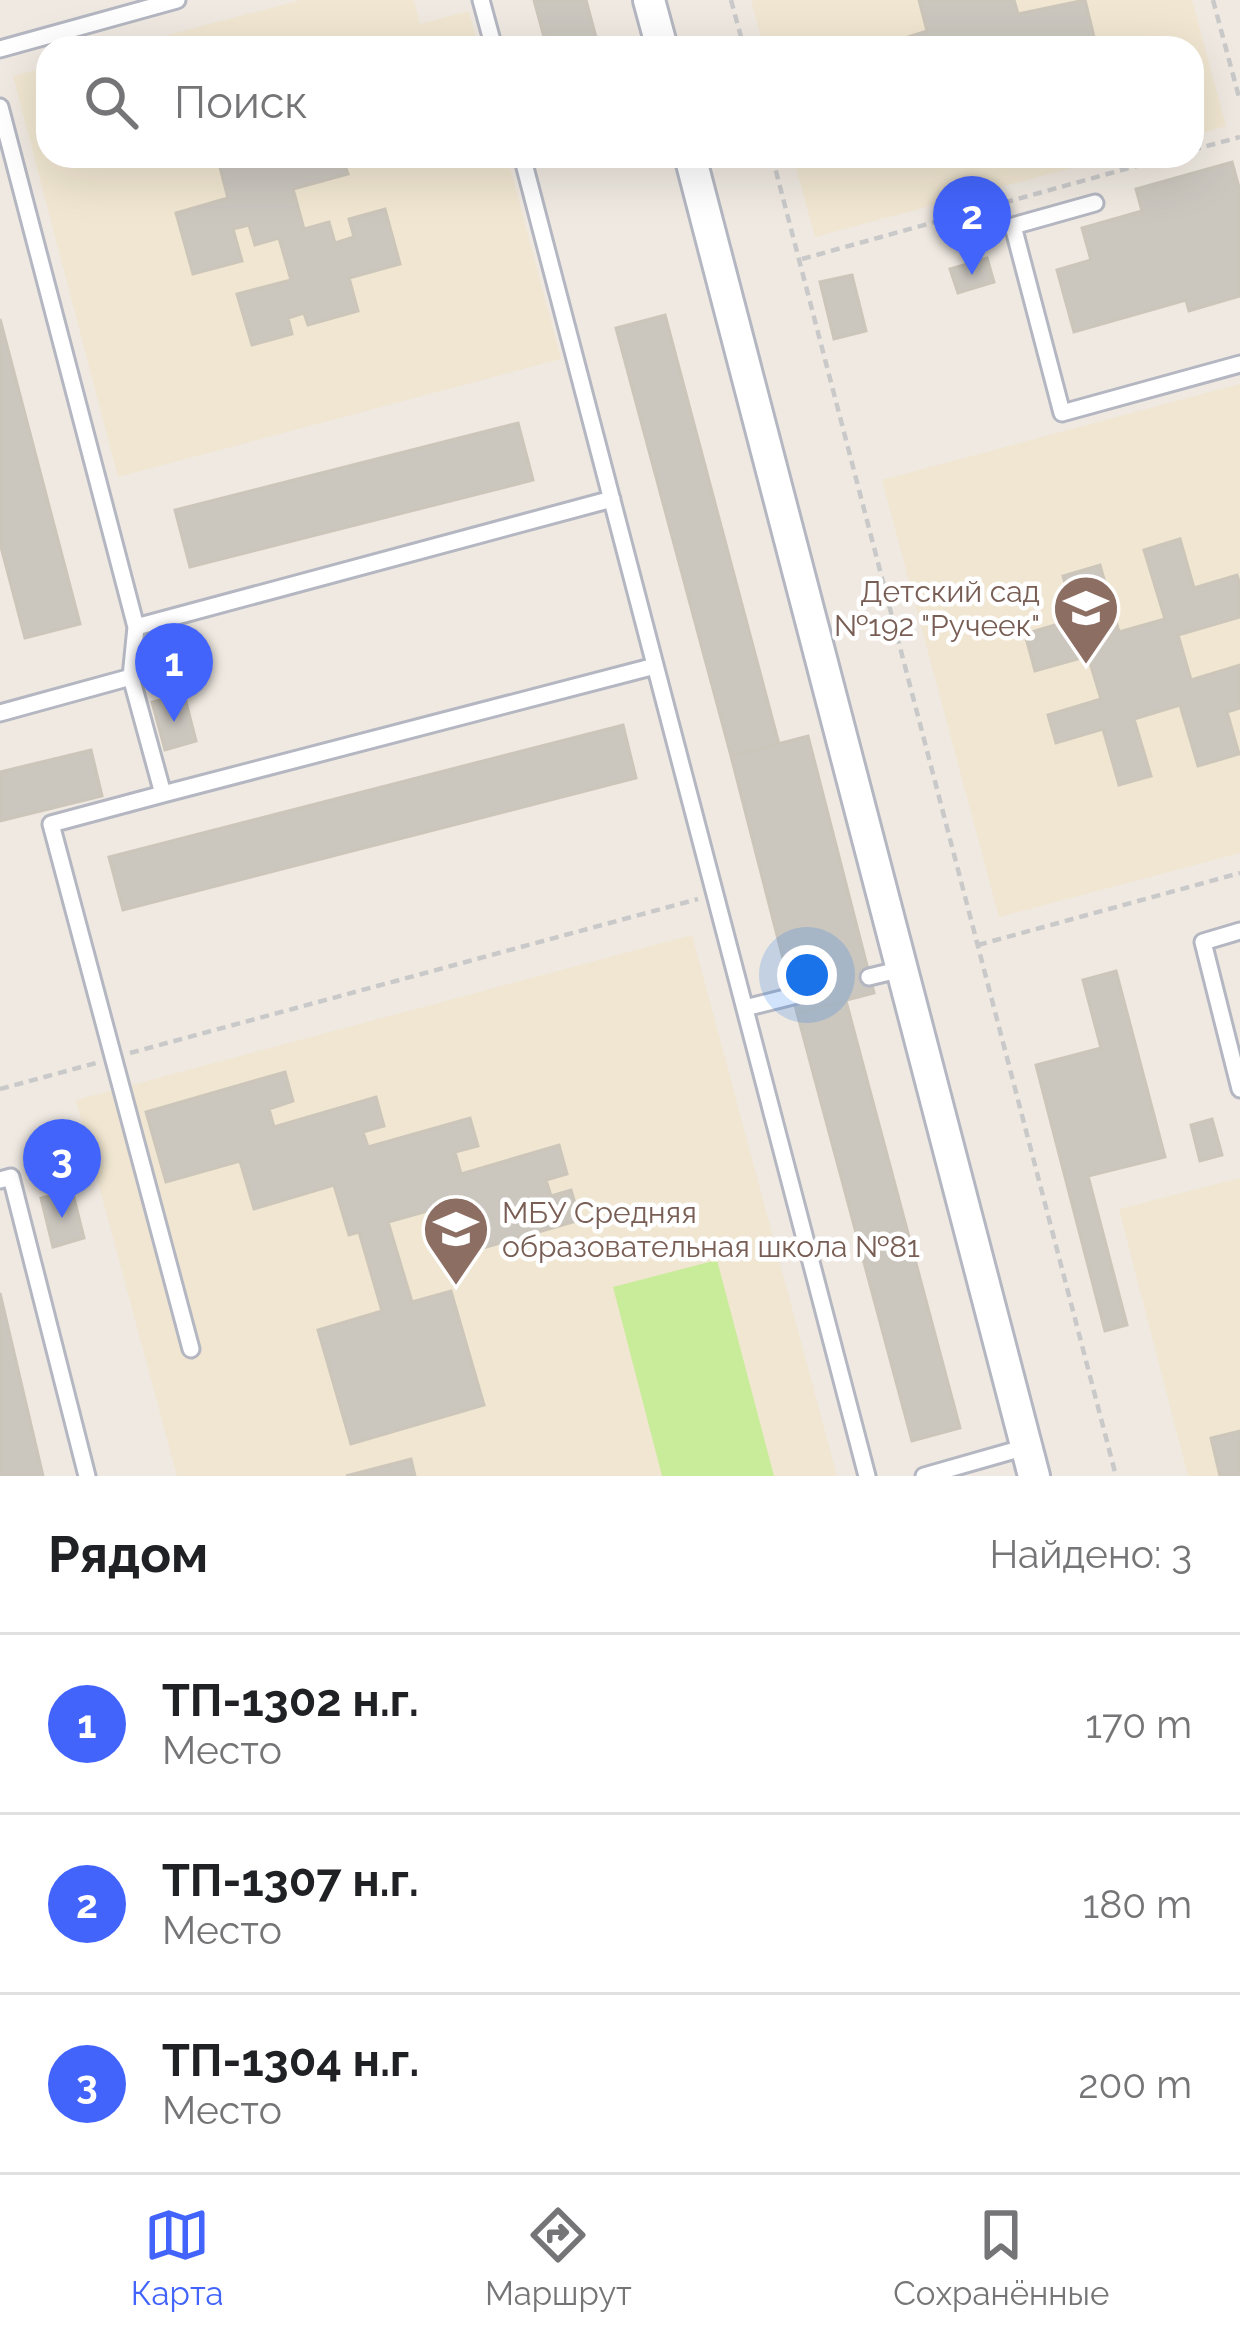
<!DOCTYPE html>
<html lang="ru">
<head>
<meta charset="utf-8">
<style>
  body { margin:0; font-family:Raleway,sans-serif; background:#f2f2f2; color:#202124 }
  .you { position:absolute; left:807px; top:975px; width:42px; height:42px; margin:-30px; border:9px solid #fff; border-radius:50%; background:#1a73e8; box-shadow:0 0 0 18px #1a73e833 }
  .badge { display:grid; place-items:center; width:78px; height:78px; border-radius:50%; background:#4264fb; color:#fff; font-size:39px; font-weight:700 }
  .pin { position:absolute; translate:-50% -99px; filter:drop-shadow(0 3px 6px #0008) }
  .pin::after { content:''; position:absolute; top:63px; width:42px; height:36px; background:inherit; clip-path:polygon(0 0,100% 0,50% 100%) }
  .list { margin:0; padding:0; list-style:none }
  h2 { display:flex; justify-content:space-between; align-items:center; height:156px; margin:0; padding:0 48px; font-size:51px }
  h2 small { font-size:39px; font-weight:400; color:#757577 }
  .list li { display:grid; grid-template-columns:78px 1fr auto; gap:36px; align-items:center; box-sizing:border-box; height:180px; padding:0 48px; border-top:3px solid #e0e0e0 }
  .list b { display:block; font-size:45px; white-space:nowrap }
  .list p { margin:0; font-size:39px; white-space:nowrap; color:#757577 }
  .list em { font-size:39px; font-style:normal; color:#757577 }
  .icon { flex:none; width:66px; height:66px; fill:none; stroke:currentColor; stroke-width:2; stroke-linecap:round; stroke-linejoin:round }
  .map { position:relative; flex:none; width:1240px; height:1476px; overflow:hidden }
  .search { position:absolute; background:#fff; box-shadow:0 12px 48px #0002; left:36px; right:36px; top:36px; height:132px; display:flex; align-items:center; gap:30px; box-sizing:border-box; padding:0 42px; border-radius:36px; color:#757577; font-size:45px }
  .sheet { height:696px; background:#fff }
  nav { display:flex; justify-content:space-around; align-items:center; box-sizing:border-box; height:168px; border-top:3px solid #e0e0e0; background:#fff; font-size:33px; color:#757577 }
  nav a { display:grid; justify-items:center; gap:6px }
  nav .on { color:#4264fb }
  .map>svg:first-child { display:block }
</style>
</head>
<body>
<div class="map">
<svg width="1240" height="1476" viewBox="0 0 1240 1476">
  <rect width="100%" height="100%" fill="#efe9e1"/>
  <path fill="#f0e6d1" d="M301,0H414L420,24L469,11L478,48H119Z
    M751,0H1192L1226,126L1192,136V48H764Z
    M48,67V156H507L561,359L118,477L13,76Z
    M793,156H1116L815,237Z
    M1240,384V853L999,917L882,480Z
    M692,935L837,1476H177L76,1100Z
    M1240,1178V1476H1188L1119,1209Z"/>
  <path fill="#c9ec9a" d="M717,1260L774,1476H662L613,1287Z"/>
  <path fill="#cbc7bf" stroke="#cbc5ba" stroke-width="3" d="M534,0H586L597,41L547,48Z
    M919,0H1014L1018,14L1085,0L1094,37L1052,48H1008L1006,40L973,48H874L927,31Z
    M217,156H342L348,174L293,189L304,229L329,222L335,243L354,237L349,219L385,209L400,264L349,278L358,311L308,325L304,313L288,318L292,334L252,345L237,294L291,280L279,238L255,245L249,225L233,229L242,261L193,274L176,213L228,198Z
    M1232,162L1240,191V296L1189,311L1186,300L1074,332L1057,270L1091,260L1082,228L1142,211L1136,189Z
    M987,258L994,282L958,293L950,269Z
    M852,275L866,331L834,339L820,282Z
    M665,315L779,744L731,756L616,328Z
    M0,319L80,624L25,638L0,543Z
    M518,423L533,480L190,567L175,510Z
    M1180,539L1194,588L1237,575L1240,585V617L1178,635L1191,680L1240,665V708L1227,712L1239,754L1198,766L1180,705L1134,719L1151,776L1119,785L1103,729L1056,743L1048,715L1101,699L1088,656L1035,671L1025,634L1075,619L1063,576L1100,565L1119,632L1165,619L1144,550Z
    M184,694L196,741L165,750L152,702Z
    M623,725L636,778L123,910L109,857Z
    M808,736L874,993L797,1013L731,756Z
    M91,750L102,796L0,821V772Z
    M1116,971L1165,1157L1088,1176L1127,1325L1105,1331L1036,1065L1101,1048L1083,980Z
    M846,1001L960,1428L912,1441L797,1013Z
    M285,1072L293,1101L269,1109L274,1127L376,1097L384,1126L363,1132L368,1147L470,1118L478,1146L455,1152L461,1174L559,1145L567,1174L546,1180L551,1196L571,1190L580,1220L445,1259L431,1210L388,1222L412,1302L451,1291L484,1405L351,1444L318,1330L382,1311L359,1232L349,1235L334,1185L254,1209L240,1161L166,1182L146,1112Z
    M1212,1119L1222,1155L1200,1161L1191,1125Z
    M72,1190L84,1238L53,1247L41,1198Z
    M0,1293L43,1476H0Z
    M1240,1431V1476H1220L1211,1438Z
    M411,1459L415,1476H346Z"/>
  <g fill="none" stroke-linecap="round" stroke-linejoin="round">
    <g stroke="#b4b7c1" stroke-width="21">
      <path id="lane" d="M481,0L494,48
        M0,49L177,0
        M0,107L136,627
        M522,156L867,1476
        M1095,203L1013,226L1062,413L1240,364
        M612,499L136,627L131,677L163,794L655,666
        M0,713L131,677
        M163,794L51,824L191,1349
        M1240,931L1203,942L1240,1089
        M869,977L902,969
        M745,1008L793,996
        M0,1180L11,1177L87,1476
        M924,1476L1026,1447"/>
    </g>
    <g stroke="#b4b7c1" stroke-width="36">
      <path id="street" d="M649,0L662,48
        M690,156L1034,1476"/>
    </g>
    <path stroke="#c9c9c9" stroke-width="4.5" stroke-dasharray="9 6" stroke-linecap="butt" d="M731,0L744,48
      M1213,0L1240,101
      M1192,150L1240,137
      M772,156L1116,1476
      M802,259L1172,156
      M978,945L1240,873
      M130,1053L698,899
      M0,1089L96,1063"/>
    <use href="#lane" stroke="#fff" stroke-width="15"/>
    <use href="#street" stroke="#fff" stroke-width="30"/>
  </g>
  <defs>
    <g id="school-pin" transform="scale(3.45)"><path d="M0 17L-7.5 6A9.5 9.5 0 1 1 7.5 6Z" fill="#8d6e63" stroke="#fff"/><path d="M0-5L7-2L0 1L-7-2ZM-4 1L0 2.5L4 1V4Q0 6-4 4Z" fill="#fff"/></g>
  </defs>
  <g fill-rule="evenodd">
    <use href="#school-pin" x="1086" y="608"/>
    <use href="#school-pin" x="456" y="1229"/>
  </g>
  <g text-anchor="middle" dominant-baseline="central" stroke-width="9" stroke-linejoin="round" paint-order="stroke">
    <g font-size="30" fill="#785e54" stroke="#fff" text-anchor="end">
      <text x="1040" y="591">Детский сад<tspan x="1040" dy="34">№192 "Ручеек"</tspan></text>
      <text x="502" y="1212" text-anchor="start">МБУ Средняя<tspan x="502" dy="34">образовательная школа №81</tspan></text>
    </g>
  </g>
</svg>
<div class="you"></div>
<div class="pin badge" style="left:174px;top:722px">1</div>
<div class="pin badge" style="left:972px;top:275px">2</div>
<div class="pin badge" style="left:62px;top:1218px">3</div>
<div class="search"><svg class="icon" aria-label="search" viewBox="0 0 24 24"><circle cx="10" cy="10" r="6"/><path d="M15 15l6 6"/></svg>Поиск</div>
</div>
<section class="sheet">
<h2>Рядом<small>Найдено: 3</small></h2>
<ul class="list">
<li><span class="badge">1</span><div><b>ТП-1302 н.г.</b><p>Место</p></div><em>170 m</em></li>
<li><span class="badge">2</span><div><b>ТП-1307 н.г.</b><p>Место</p></div><em>180 m</em></li>
<li><span class="badge">3</span><div><b>ТП-1304 н.г.</b><p>Место</p></div><em>200 m</em></li>
</ul>
</section>
<nav>
<a class="on"><svg class="icon" aria-label="map" viewBox="0 0 24 24"><path d="M3 6l6-2 6 2 6-2v14l-6 2-6-2-6 2zM9 4v14M15 6v14"/></svg>Карта</a>
<a><svg class="icon" aria-label="directions" viewBox="0 0 24 24"><path d="M12 3l9 9-9 9-9-9zM9 14v-3h6M13 9l2 2-2 2"/></svg>Маршрут</a>
<a><svg class="icon" aria-label="saved" viewBox="0 0 24 24"><path d="M7 4h10v16l-5-4-5 4z"/></svg>Сохранённые</a>
</nav>
</body>
</html>
